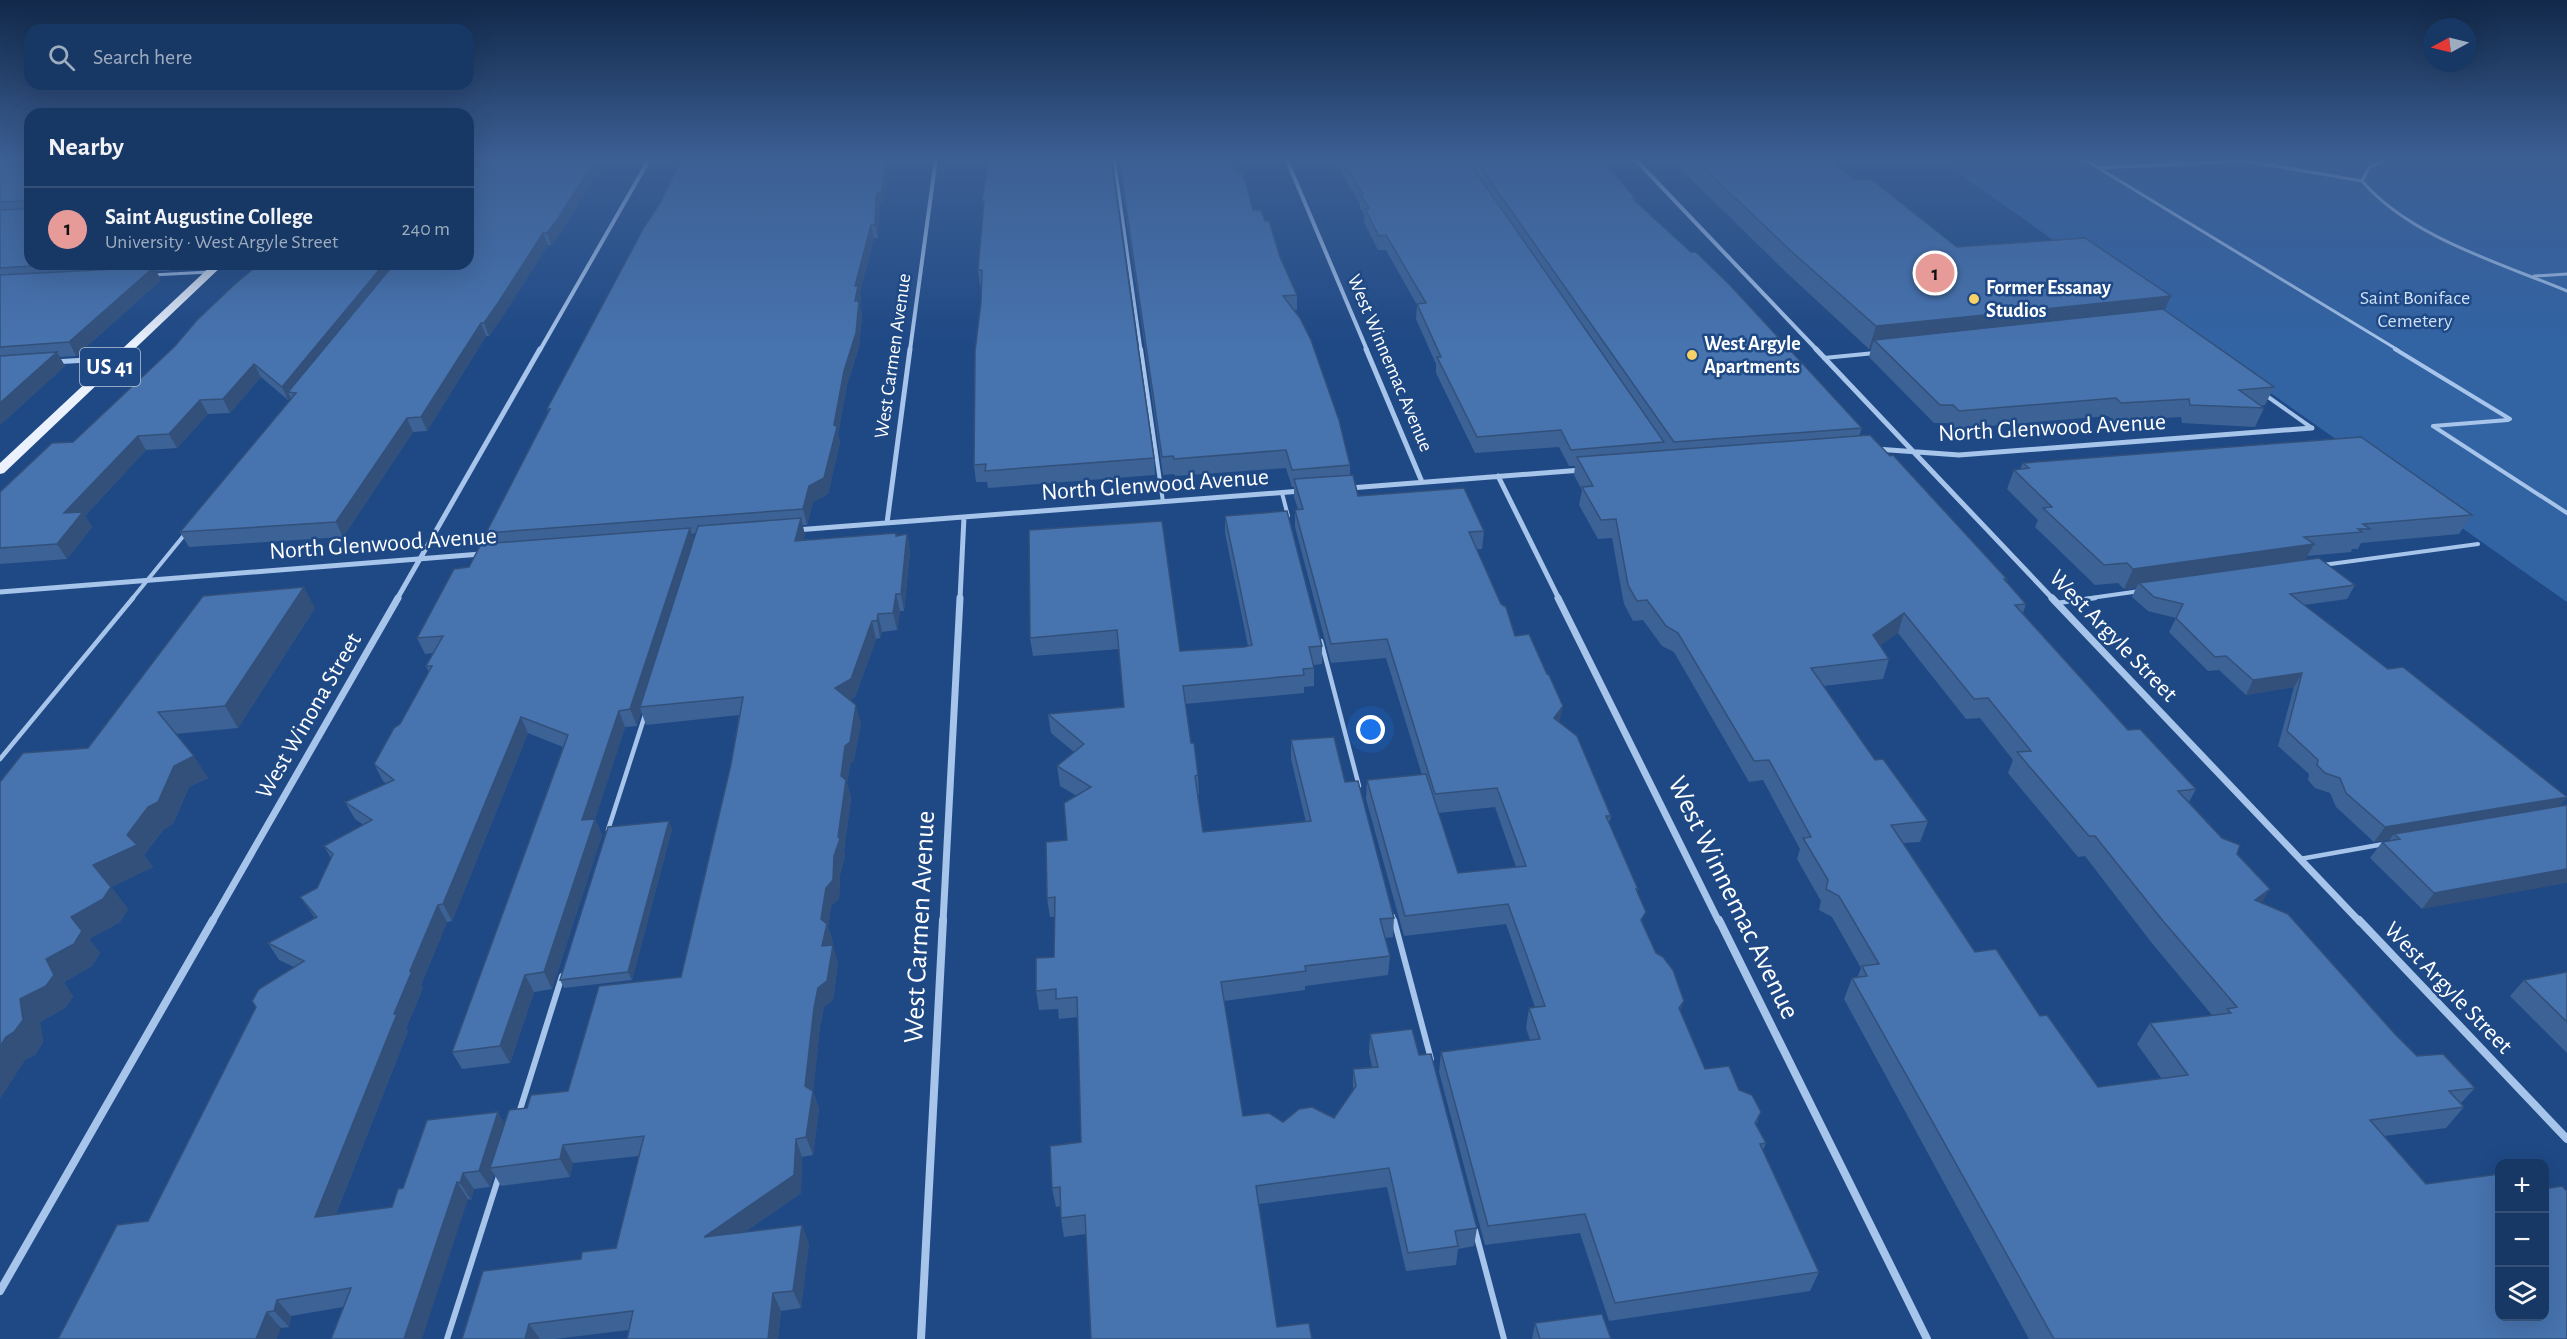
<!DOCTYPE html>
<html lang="en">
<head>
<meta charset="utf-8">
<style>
  body { margin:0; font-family:"Alegreya Sans",sans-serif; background:#24426d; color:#f1f3f6 }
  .controls { position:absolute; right:18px; bottom:18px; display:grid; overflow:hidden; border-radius:12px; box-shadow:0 6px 24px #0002 }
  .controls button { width:54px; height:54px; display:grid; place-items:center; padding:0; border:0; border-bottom:2px solid #365178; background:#173764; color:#f1f3f6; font:30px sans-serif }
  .compass { position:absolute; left:2423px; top:18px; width:54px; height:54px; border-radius:50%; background:#173764; box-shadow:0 6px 24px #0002; rotate:263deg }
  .you { position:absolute; left:1371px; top:730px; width:21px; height:21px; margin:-15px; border:4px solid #fff; border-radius:50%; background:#1a73e8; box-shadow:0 0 0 9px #1a73e833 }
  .badge { display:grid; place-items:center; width:39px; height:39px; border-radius:50%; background:#e69b98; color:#111; font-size:20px; font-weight:700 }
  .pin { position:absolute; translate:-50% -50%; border:3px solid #fff; box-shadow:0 2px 6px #0006 }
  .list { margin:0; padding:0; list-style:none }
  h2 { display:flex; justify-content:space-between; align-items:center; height:78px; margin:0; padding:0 24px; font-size:26px }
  h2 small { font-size:20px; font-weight:400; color:#9eacbf }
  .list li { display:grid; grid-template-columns:39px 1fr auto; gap:18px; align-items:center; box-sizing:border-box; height:84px; padding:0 24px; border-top:2px solid #365178 }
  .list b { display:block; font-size:22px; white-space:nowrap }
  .list p { margin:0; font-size:20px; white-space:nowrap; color:#9eacbf }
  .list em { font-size:20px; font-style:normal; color:#9eacbf }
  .icon { flex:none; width:33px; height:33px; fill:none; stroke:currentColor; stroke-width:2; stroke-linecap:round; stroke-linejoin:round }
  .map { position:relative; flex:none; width:2567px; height:1339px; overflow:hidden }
  .search { position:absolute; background:#173764; box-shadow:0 6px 24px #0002; left:24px; top:24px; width:450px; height:66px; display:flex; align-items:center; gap:15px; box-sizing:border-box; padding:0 21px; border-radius:18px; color:#9eacbf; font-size:22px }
  .panel { position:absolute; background:#173764; box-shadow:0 6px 24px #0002; left:24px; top:108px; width:450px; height:162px; border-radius:18px }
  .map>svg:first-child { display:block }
</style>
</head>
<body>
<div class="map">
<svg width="2567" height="1339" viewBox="0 0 2567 1339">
  <rect width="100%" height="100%" fill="#1f4985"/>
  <path fill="#3263a3" d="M1937,158H2567V602Z"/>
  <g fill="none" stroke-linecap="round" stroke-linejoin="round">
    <path stroke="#a7c4ea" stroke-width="3" d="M1114,158L1141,350
      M2082,158L2398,350
      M2388,158L2369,168L2362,181C2410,237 2500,263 2567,291
      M2098,168L2246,161L2362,181
      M152,275L210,272
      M2534,276L2567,274"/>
    <path stroke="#a7c4ea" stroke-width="4" d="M1141,349L1163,502
      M2395,349L2510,419
      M1824,358L1875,353
      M2264,394L2312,428
      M2433,426L2567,513
      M2433,426L2508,420
      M1282,493L1288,516
      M2323,565L2478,544
      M132,599L185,534
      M2084,599L2140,591"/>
    <path stroke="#a7c4ea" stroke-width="4.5" d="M2057,603L2095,598
      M1321,641L1359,786
      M0,759L133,598
      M608,830L646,712
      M2300,859L2384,844
      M1393,916L1394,922"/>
    <path stroke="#a7c4ea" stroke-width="6" d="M1394,920L1431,1059
      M519,1113L562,976
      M1475,1230L1504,1339
      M447,1339L499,1176"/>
    <path stroke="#a7c4ea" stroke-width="4" d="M1286,158L1367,350
      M1634,158L1817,350
      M540,350L650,158
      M910,350L936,158"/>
    <path stroke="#a7c4ea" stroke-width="5" d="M1366,349L1422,482
      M1816,349L2053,599
      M54,362L119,358
      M1876,449L1959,455L2312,428
      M1498,476L1559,599
      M1350,488L1582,470
      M887,523L910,349
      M796,530L1301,491
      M0,592L481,554
      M397,599L540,349
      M960,599L964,517"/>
    <path stroke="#a7c4ea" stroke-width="7" d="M1558,598L1719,922
      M2052,598L2360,922
      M212,922L398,598
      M943,922L960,598"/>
    <path stroke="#a7c4ea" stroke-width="8" d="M1719,920L1927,1339
      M2359,920L2567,1139
      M0,1291L213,920
      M921,1339L943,920"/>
    <path fill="#ebf2fe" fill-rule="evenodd" d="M213,264H224L4,473L0,474V463Z"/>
  </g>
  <path fill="#3d6396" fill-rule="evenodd" d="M0,158H30V264H177L169,271H156L161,280L76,356L59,357L65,366L0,425Z
    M989,158L1154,458L1155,475L988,488L987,482H976L974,465L982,285L980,286L978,270L984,210L982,201Z
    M1118,158H1235V171L1253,210L1280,257L1297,295V310H1294L1350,465V475L1358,496L1484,531L1482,549H1477L1515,636L1560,723L1611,816L1609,824L1638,889L1637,893L1643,924L1705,1069L1739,1090L1761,1112L1756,1125L1766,1143L1763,1150L1819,1272L1810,1291L1609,1321L1580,1233L1485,1245L1439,1072L1441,1052L1530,1040L1526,1028L1529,1008L1535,1007L1506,924L1404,936L1366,799L1367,780L1422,775L1386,658L1331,663L1295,527V510L1298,509L1294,497V487H1292L1286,468L1175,476L1174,474L1163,475ZM1495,807L1516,867L1458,873L1438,813Z
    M1333,158H1602L1636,199V201L1862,428L1859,436L1890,456L2007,579L2006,581L2026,604L2023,613L2128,730L2196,789L2189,802L2270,889L2261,903L2417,1056L2475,1088L2461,1103L2464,1107L2446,1128L2384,1136L2426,1184L2567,1339H2029L1844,999L1852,978H1857L1861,968L1832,917L1819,910L1821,901L1797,859L1800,849L1763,780L1749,782L1674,652L1662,646L1643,620L1633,621L1624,604L1612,538L1598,539L1579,505L1582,490L1574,475L1575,466H1569L1559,447L1475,453L1436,373V364L1416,319L1417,305L1386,250H1378L1364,222L1365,216L1360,208V204ZM1898,633L1966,719L1980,718L2013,760L2008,773L2078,857L2085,856L2151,942L2212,1015L2150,1023L2137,1044L2162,1079L2098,1087L2040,1016L1975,952L1903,843L1920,842L1928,821L1875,760L1823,686L1883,679L1889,659L1880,645Z
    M1669,158H1828L1854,179L1957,247L2165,310L2274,387L2265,405L2260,406L2264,408L2255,427L2182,423L2181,417L2114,421L2108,416L1953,429L1947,423H1934L1869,357L1871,349H1869L1787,273Z
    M599,166L600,170L561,232L551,245H548L503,316L489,336H486L427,431L413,432L343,537L189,547L180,532L292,399L291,398L288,400L261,377L230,413L208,414L177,448L146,450L85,516L92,527L67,559L0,564V492L73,442L175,346Z
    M883,204L879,206L878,238H874L860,293L861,300L860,305L862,315L859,347L847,385L838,434L840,442L828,494L813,502L807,525H802L805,535L803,540L896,533L897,536L907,534L910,551L904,611H900L897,630L882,632L880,638L876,639L855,697L850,700L861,723L854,760L850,764L847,783L851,798L844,851L845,857L840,874L839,899L831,906L828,927L833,942L832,945L838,963L833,1000L824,1007L820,1026L813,1091L819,1109L813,1155L802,1157L801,1193L745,1232L809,1243L801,1308L781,1311L778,1339H627L629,1330L555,1339H462L581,1259L616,1248L639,1156L573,1163L570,1177L501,1186L494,1174L490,1187L474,1189L471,1200L468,1199L343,1307L291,1316L289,1327L281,1328L148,1221L294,967L279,960L268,943L315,918L300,897L317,888L331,858L324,846L364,825L355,819L345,802L387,784L383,781L374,764L400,724L429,672L426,666L433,653L425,654L417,638L469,567L490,543L486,533L548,412L547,409L643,229ZM696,533L694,540L692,534ZM641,711L646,725L739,715L731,764L681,977L568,1091L527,1108L505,1123L392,1207L336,1214L408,1031L406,1028L423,988L421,985L447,922L452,921L528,733L563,747L452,1052L462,1069L510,1063L534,992L552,989L602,835L595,819L625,727L637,726Z
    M2023,463L2472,515L2459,534L2361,543L2358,549H2352L2351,552L2307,556L2305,560L2355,585L2347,599L2304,605L2388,669L2567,797L2559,806L2422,909L2370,858L2382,842L2389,841L2390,839L2374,842L2336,807L2330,793L2315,788L2308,780L2309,774L2278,746L2294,687L2246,695L2219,670L2208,671L2169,632L2176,618L2148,611L2132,597L2136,588L2124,589L2118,583L2095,585L2035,527L2038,520L2007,489L2014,470L2020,469Z
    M1225,516L1322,646V664L1314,665V686L1304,687V693L1185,704L1191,743L1198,775L1199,794L1198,795L1203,832L1306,822L1291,759V740L1345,782L1394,918L1393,937L1385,938L1390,956L1388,975L1305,986V990L1224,1001L1243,1116L1283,1122L1334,1118L1353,1090V1069L1372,1067L1369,1053L1370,1034L1419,1055L1477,1228L1474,1246L1458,1249L1456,1265L1406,1271L1387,1187L1259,1204L1277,1327L1312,1339H1091L1086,1234L1064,1237L1061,1218L1060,1206L1056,1207L1052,1188L1081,1142L1078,1017L1059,1019L1058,1009L1039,1010L1036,991L1054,957V917H1050L1047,898L1067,840L1077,796L1060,786L1057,766L1074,752L1051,733L1048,714L1124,707L1119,649L1033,656L1030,638L1029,530L1180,651L1244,647L1248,646L1225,533Z
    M315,608L238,728L175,734L208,778L189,787L173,824L164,829L144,855L153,867L111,887L128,909L120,922L89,939L100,953L92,966L64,982L73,997L65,1008L40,1022L43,1042L35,1055L26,1059L88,748Z
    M672,829L632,980L564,988L560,980Z
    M2567,972V1053L2510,996L2524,980Z
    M1535,1323L1540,1339H1532Z"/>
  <path fill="#32507a" d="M474,158H487L468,181V165Z
    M593,158H603L599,166L600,170L561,232L551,245L547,233Z
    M887,158H892L883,204L879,206L878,238L875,225L876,194Z
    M871,225L874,238L860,293L861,300L860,305L862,315L859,347L847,385L838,434L840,442L828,494L813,502L807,525L803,509L809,486L834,425L855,301V286Z
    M543,233L548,245L503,316L489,336L484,323Z
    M166,264H177L169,271Z
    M384,264H400L288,392L291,398L288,400L282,387Z
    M154,267L161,280L76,356L69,342Z
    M2171,296L2161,318L1874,340L1871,349H1869L1876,326Z
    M481,323L486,336L427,431L421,417Z
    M57,352L65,366L0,425V403Z
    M254,364L261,377L230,413L223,399Z
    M200,400L208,414L177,448L169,434Z
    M407,418L413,432L343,537L336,522Z
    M138,436L146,450L85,516L92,527L67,559L57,544L64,513Z
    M801,518L805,535L799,558L795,541Z
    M690,528L695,543L640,707L641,711L637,726L630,709Z
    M907,534L910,551L904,611L901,594Z
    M2314,544L2303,564L2139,583L2136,588L2124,589L2133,569Z
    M304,587L315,608L238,728L225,706Z
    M896,594L900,611L897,630L893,613Z
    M1904,613L1898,633L1867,655L1873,635Z
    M878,614L882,632L880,638L877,621Z
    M872,621L876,639L855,697L840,706L835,688Z
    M2302,673L2294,687L2246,695L2253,680Z
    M856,705L861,723L854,760L850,764L847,783L851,798L844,851L845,857L840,874L839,899L831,906L828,927L833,942L827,964L822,946L821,919L826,888L834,856L841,776L845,746Z
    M1563,706L1559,725L1554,718Z
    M619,711L625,727L595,819L602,835L552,989L544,972L582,820Z
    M521,717L528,733L452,921L443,904Z
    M194,756L208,778L189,787L173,824L164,829L144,855L153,867L111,887L128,909L120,922L89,939L100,953L92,966L64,982L73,997L65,1008L40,1022L43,1042L35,1055L26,1059L0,1099V1046L20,999L71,917L93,865L127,835L174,766Z
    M2567,797L2555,811L2394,834L2390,839L2374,842L2385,827Z
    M669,821L672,829L632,980L628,972Z
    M2567,869V883L2422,909L2434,893Z
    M2270,889L2257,910L2255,900Z
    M438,905L447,922L421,985L423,988L406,1028L408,1031L328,1234L315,1217L394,1014L410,971Z
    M833,945L838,963L833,1000L824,1007L820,1026L813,1095V1091L819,1109L813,1155L806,1137L805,1086L814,1008L818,988Z
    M525,975L534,992L510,1063L500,1046Z
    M1684,1001L1678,1021L1679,1008Z
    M498,1112L508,1129L490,1168L494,1174L490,1187L479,1171Z
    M796,1139L802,1157L801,1193L712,1255L704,1237Z
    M563,1145L573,1163L570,1177L560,1159Z
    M463,1173L474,1189L471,1200L460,1183Z
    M457,1182L468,1199L422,1339H404Z
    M802,1225L809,1243L801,1308L793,1291Z
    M773,1293L781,1311L778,1339H768Z
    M277,1300L291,1316L289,1327L274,1311Z
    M267,1312L281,1328L277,1339H256Z
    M529,1324L540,1339H525Z"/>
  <path fill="#4773ae" stroke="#32507a" stroke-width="1.5" fill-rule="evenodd" d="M0,158H30V264H63L0,268V210L23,209L27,204L23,201L0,202Z
    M468,158H474L468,165Z
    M483,158L596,159L557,220L547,233H543L498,303L484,323H481L421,417L407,418L336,522L180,532L296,393L288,392L394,264H468V176Z
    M682,158H887L881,192L876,194L875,225H871L855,286H858L855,301H859L856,333L844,371L834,425L837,427L824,478L809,486L803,509L486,533L550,409H547L643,229L660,203Z
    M989,158H1111L1154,458L985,471L986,464L974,465L975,351L981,302L982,270H978L984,201H982Z
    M1119,158H1234V171L1243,174L1253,210H1261L1265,221H1269L1280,257L1297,295L1283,296L1300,318L1311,340L1339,420L1350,465L1292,470L1286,450L1174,459L1173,456L1162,457Z
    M1341,158H1466L1664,442L1571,450L1561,430L1477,437L1437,357H1441L1417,304L1426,303L1386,235L1379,236L1365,209L1369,208L1360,194H1363Z
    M1474,158H1602L1636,199H1633L1691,252H1696L1730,285L1862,428L1674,442Z
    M1693,158H1828L1854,179H1871L1957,247L2085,238L2171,296L1876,326L1792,252Z
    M259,264H384L282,387L254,364L223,399L200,400L169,434L138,436L64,513L83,512L57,544L0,548V492L52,443L73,442L175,346L197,320L234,285Z
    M154,267L69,342L0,347V275Z
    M2163,309L2274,387L2239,390L2264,408L2190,405L2189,399L2121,403L2116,398L1959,411L1953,405H1940L1874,340Z
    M57,352L0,403V356Z
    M1870,435L1890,456L1893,455L2007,579H2004L2026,604L2015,605L2128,730L2140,729L2196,789L2178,791L2222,838L2240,845L2237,854L2270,889L2255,900L2288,914L2395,1034L2417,1056L2443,1054L2475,1088L2449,1091L2464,1107L2370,1120L2426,1184L2499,1174V1317H2544V1189L2562,1186L2567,1191V1339H2054L1852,978L1867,976L1862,966L1879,964L1839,896L1826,889L1828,880L1803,838L1811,837L1769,760L1754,761L1678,633L1666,626L1647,600L1637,601L1628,585L1616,519L1601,520L1582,487L1593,486L1577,457ZM1904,613L1974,699L1988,698L2031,751L2017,752L2089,836H2095L2163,921L2237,1007L2227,1009L2231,1013L2150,1023L2188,1075L2098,1087L2047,1015L2040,1016L1996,949L1975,952L1891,825L1928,821L1883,759L1875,760L1811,668L1889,659L1873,635Z
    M2361,437L2472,515L2363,524L2370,529H2358L2362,532L2304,537L2314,544L2133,569L2127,563L2104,565L2043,508L2052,507L2014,470L2029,468L2023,463Z
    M1353,475L1358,496L1464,488L1484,531L1469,532L1501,604L1506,607L1515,636L1529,634L1547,674L1549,675L1563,706L1554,718L1577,736L1611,816H1606L1638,889H1636L1646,912L1641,920L1656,953L1663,957L1673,970L1684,1001L1679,1008L1705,1069L1729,1066L1739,1090L1752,1095L1761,1112L1755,1123L1766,1143L1760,1144L1819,1272L1615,1303L1585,1214L1488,1226L1441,1052L1540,1039L1529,1008L1545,1006L1508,904L1405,916L1367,780L1426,774L1458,873L1526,866L1497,788L1435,794L1387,639L1331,644L1295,510L1303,509L1294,479Z
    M1287,511L1322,646L1309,647L1314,668L1303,669L1304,675L1183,686L1191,743H1194L1198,775L1195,776L1203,832L1311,821L1291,740L1334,737L1345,782L1358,781L1394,918L1380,919L1390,956L1305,966L1306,971L1221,982L1243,1116L1269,1113L1283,1122L1299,1109L1312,1107L1334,1118L1356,1086L1353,1069L1378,1067L1370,1034L1412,1029L1419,1055L1431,1054L1477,1228L1455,1231L1458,1246L1408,1253L1389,1168L1256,1186L1277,1327L1309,1323L1312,1339H1091L1085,1215L1061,1218L1060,1187L1052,1188L1050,1146L1081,1142L1077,997L1056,999V989L1036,991V958L1054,957L1055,897L1047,898L1046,842L1067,840L1064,803L1091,787L1057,766L1084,744L1048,714L1124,707L1117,630L1030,638L1029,530L1162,521L1180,651L1244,647L1252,645L1225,516Z
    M801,518L795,541L896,533V536L907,534L901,594H896L893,613L878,614L877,621H872L851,679L835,688L856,705L850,742L845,746L841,776L846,780L838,837L840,839L834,856L833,880L826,888L821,919L827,924L822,946L833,945L827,981L818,988L814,1008L805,1086L813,1091L806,1137L796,1139L794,1175L704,1237L802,1225L793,1291L773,1293L768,1339H627L633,1311L529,1324L525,1339H462L483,1271L581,1259L582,1252L616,1248L644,1136L563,1145L560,1159L490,1168L509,1110L527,1108L531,1095L568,1091L599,986L681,977L731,764L743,697L640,707L698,526Z
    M690,528L630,709L619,711L582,820L595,819L544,972L525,975L500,1046L452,1052L568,735L521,717L443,904L438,905L410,971H412L394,1014H397L315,1217L392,1207L398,1189L403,1188L427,1120L498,1112L479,1171L463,1173L460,1183L457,1182L404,1339H331L351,1288L277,1300L274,1311L267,1312L256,1339H58L117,1225L148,1221L256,1007L252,1001L259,989L304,961L268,943L317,917L300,897L317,888L333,854L324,846L372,820L345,802L394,780L374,764L394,728L400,724L432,666H426L443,636L417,638L454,569L469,567L481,544Z
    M2319,558L2355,585L2290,594L2388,669L2403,667L2567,797L2385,827L2346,793L2340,778L2325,773L2317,765L2318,760L2287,731L2302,673L2253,680L2226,656L2215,657L2176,618L2183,604L2154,597L2139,583Z
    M304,587L225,706L158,712L194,756L174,766L158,802L148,807L127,835L137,845L93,865L111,887L103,899L71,917L82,931L74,944L46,959L54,975L46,986L20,999L23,1020L14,1032L6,1037L0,1046V782L23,753L88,748L203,596Z
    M2567,805V869L2434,893L2382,842L2400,839L2394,834Z
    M669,821L628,972L560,980L608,827Z
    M2567,972V1022L2524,980Z
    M1602,1314L1611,1339H1540L1535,1323Z"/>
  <linearGradient id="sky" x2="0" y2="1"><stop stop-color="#112849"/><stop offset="0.46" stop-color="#3c5f94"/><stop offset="1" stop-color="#3c5f94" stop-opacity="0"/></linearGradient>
  <rect width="2567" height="345" fill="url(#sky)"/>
  <g fill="#f8d267" stroke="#1f4985" stroke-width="2">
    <circle cx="1974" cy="299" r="6"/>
    <circle cx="1692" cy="355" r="6"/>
  </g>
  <g text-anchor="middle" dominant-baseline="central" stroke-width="5" stroke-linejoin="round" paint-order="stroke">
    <g font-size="20" font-weight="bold" fill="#fff" stroke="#1f4985" text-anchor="start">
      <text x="1986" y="288">Former Essanay<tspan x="1986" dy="23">Studios</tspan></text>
      <text x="1704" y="344">West Argyle<tspan x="1704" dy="23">Apartments</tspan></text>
    </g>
    <g font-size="20" fill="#ccdff7" stroke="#1f4985">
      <text x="2415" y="298">Saint Boniface<tspan x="2415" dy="23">Cemetery</tspan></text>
    </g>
    <g font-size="20" fill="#fff" stroke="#1f4985">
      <text transform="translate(893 356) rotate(-82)">West Carmen Avenue</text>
      <text transform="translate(1390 363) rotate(67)">West Winnemac Avenue</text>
    </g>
    <rect fill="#1f4985" stroke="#bcc8da" stroke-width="1.5" x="80" y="348" width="60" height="38" rx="4.5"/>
    <g font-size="22" font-weight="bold" fill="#fff">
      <text x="110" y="367">US 41</text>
    </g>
    <g font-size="24" fill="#fff" stroke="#1f4985">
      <text transform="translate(2052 428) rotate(-3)">North Glenwood Avenue</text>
      <text transform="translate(1155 485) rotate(-4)">North Glenwood Avenue</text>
      <text transform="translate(383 544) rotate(-4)">North Glenwood Avenue</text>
      <text transform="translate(2113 636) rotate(46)">West Argyle Street</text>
      <text transform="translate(309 716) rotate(-60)">West Winona Street</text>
      <text transform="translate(2448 988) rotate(46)">West Argyle Street</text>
    </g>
    <g font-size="28" fill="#fff" stroke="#1f4985">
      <text transform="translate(1733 898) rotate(64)">West Winnemac Avenue</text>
      <text transform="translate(920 927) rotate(-87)">West Carmen Avenue</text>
    </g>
  </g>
</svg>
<div class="controls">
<button>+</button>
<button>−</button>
<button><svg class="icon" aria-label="layers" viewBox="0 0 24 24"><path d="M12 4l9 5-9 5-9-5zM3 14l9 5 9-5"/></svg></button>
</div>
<svg class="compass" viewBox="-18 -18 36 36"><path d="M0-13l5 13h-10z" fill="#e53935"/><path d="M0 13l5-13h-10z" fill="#9eacbf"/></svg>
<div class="you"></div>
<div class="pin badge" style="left:1935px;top:273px">1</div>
<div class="search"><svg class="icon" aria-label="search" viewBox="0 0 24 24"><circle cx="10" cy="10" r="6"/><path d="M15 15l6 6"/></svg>Search here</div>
<section class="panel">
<h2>Nearby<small></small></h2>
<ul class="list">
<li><span class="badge">1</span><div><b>Saint Augustine College</b><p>University · West Argyle Street</p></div><em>240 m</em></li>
</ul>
</section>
</div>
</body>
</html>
